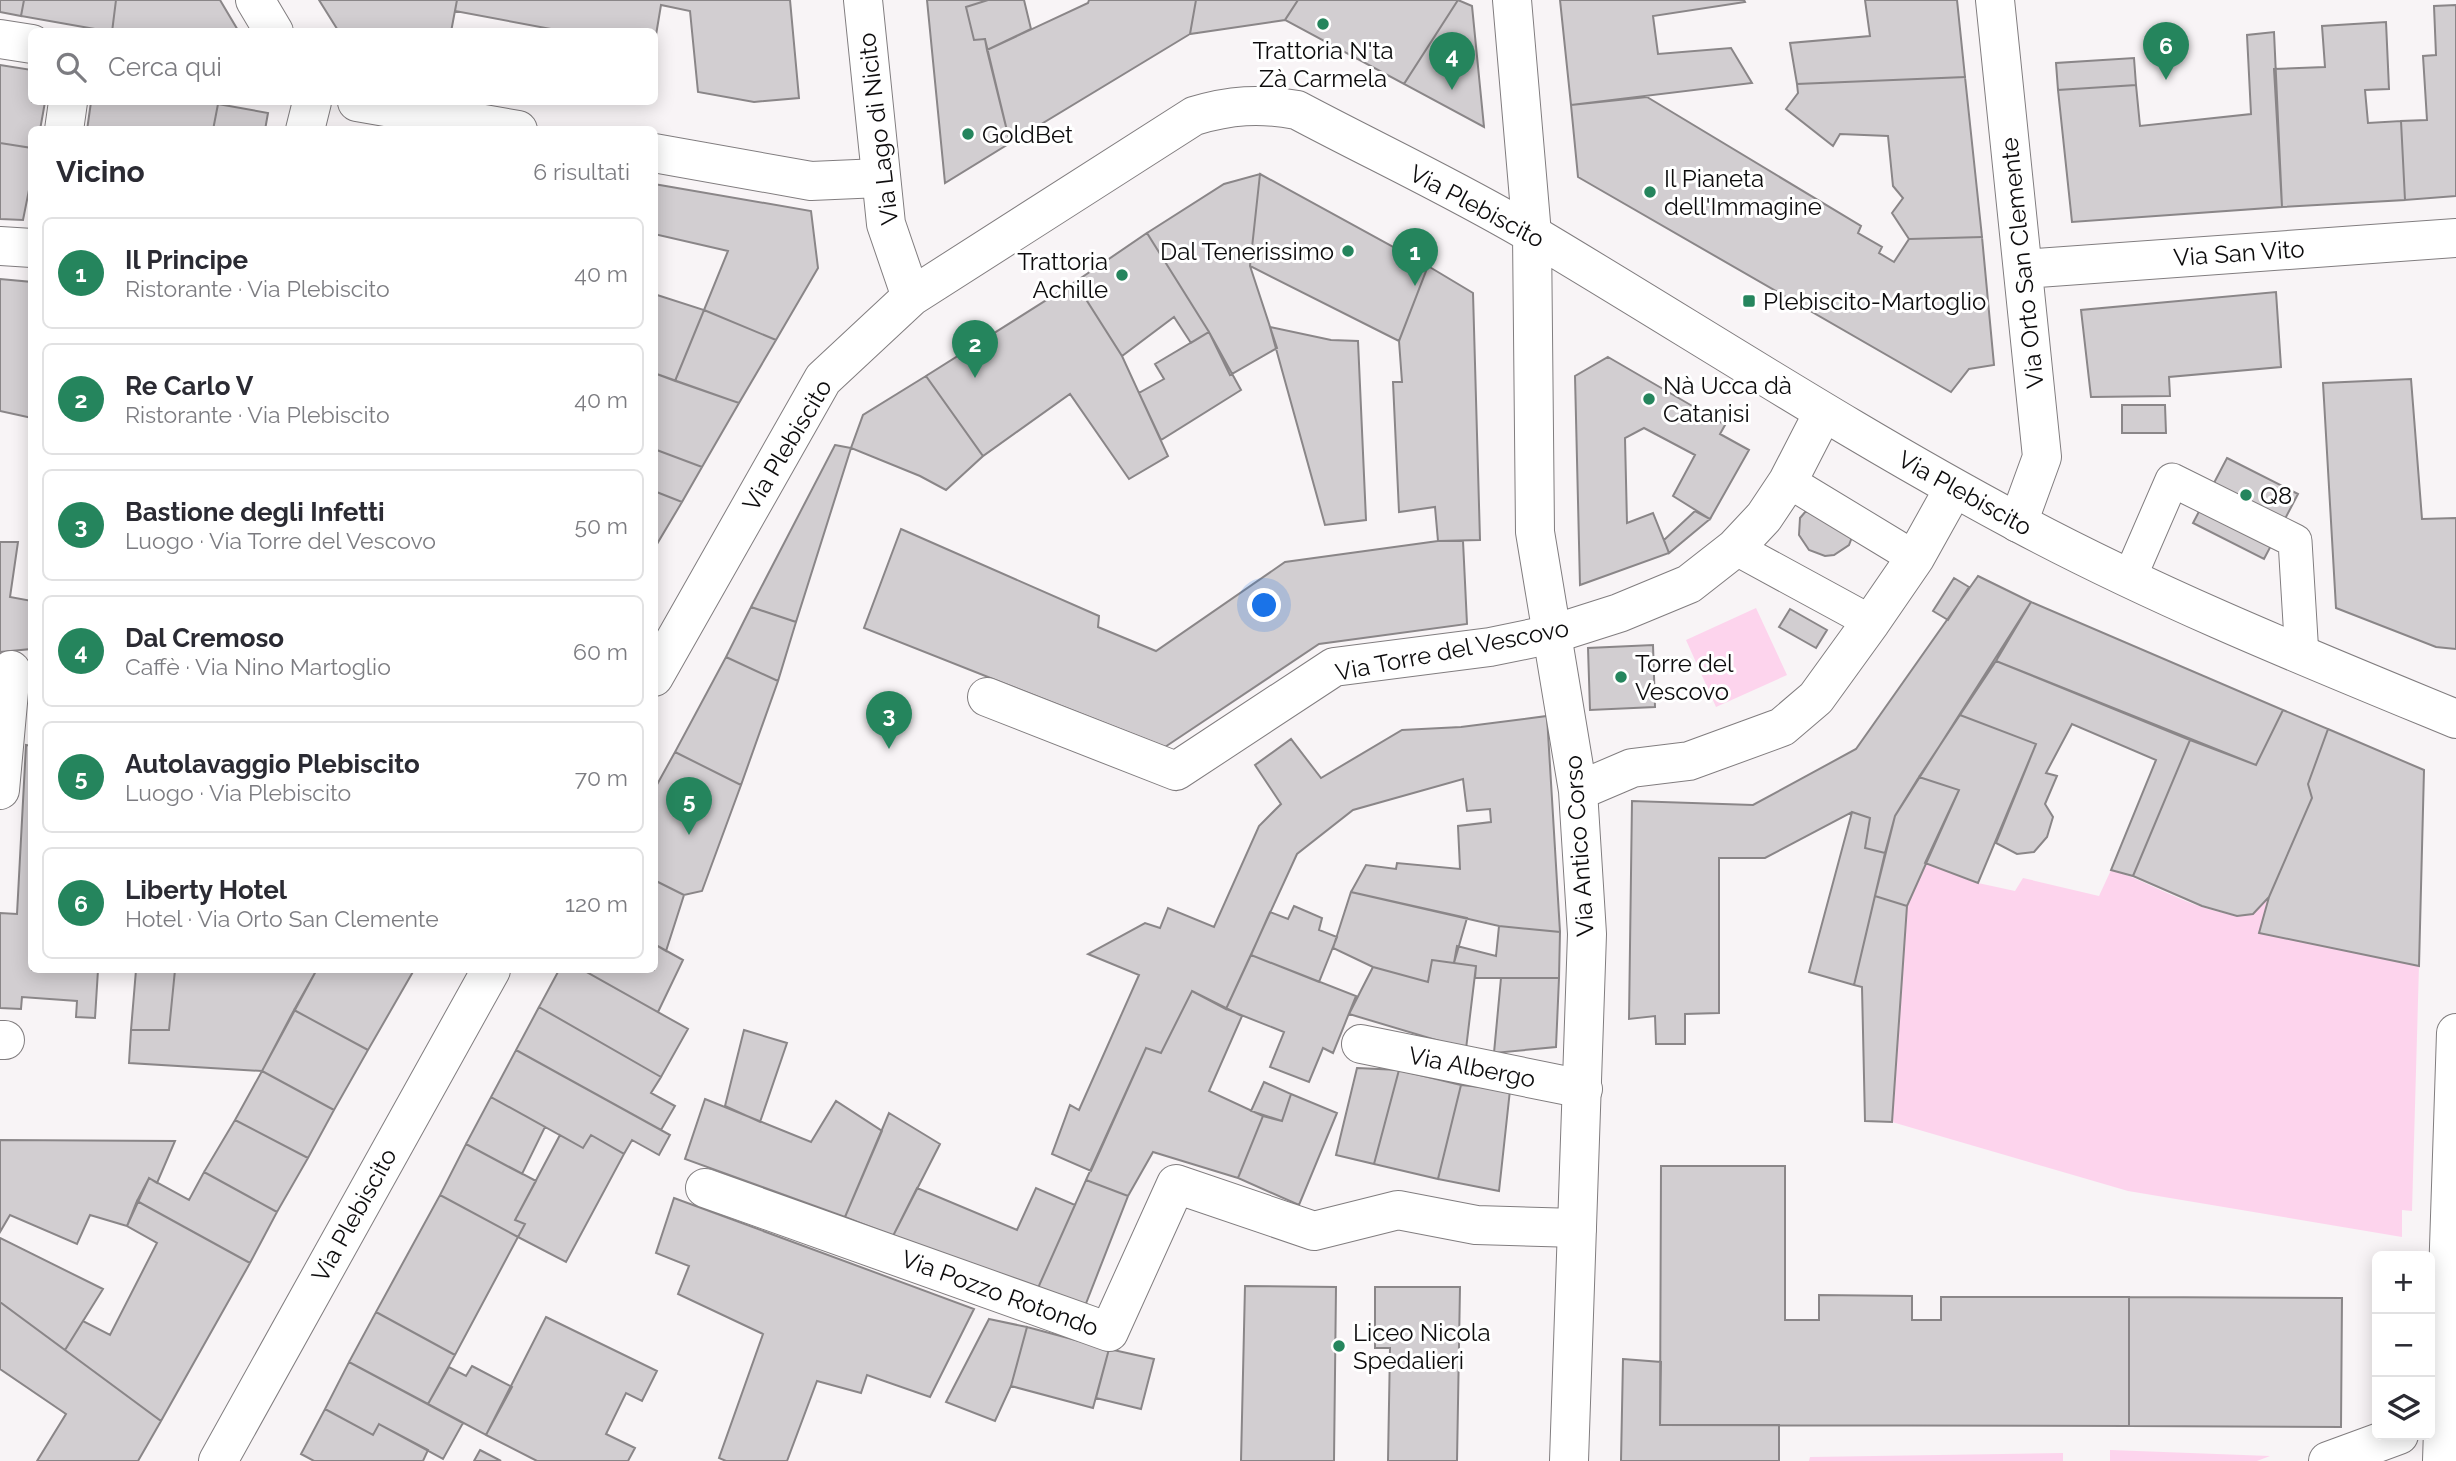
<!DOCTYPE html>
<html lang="it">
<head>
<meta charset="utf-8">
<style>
  body { margin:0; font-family:Raleway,sans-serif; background:#f7f7f7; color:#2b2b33 }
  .controls { position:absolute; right:21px; bottom:21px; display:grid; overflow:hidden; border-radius:10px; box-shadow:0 4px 18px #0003 }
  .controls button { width:63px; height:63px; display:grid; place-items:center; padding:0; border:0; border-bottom:2px solid #e1e1e2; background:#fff; color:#2b2b33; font:35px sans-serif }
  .you { position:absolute; left:1265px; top:606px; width:24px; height:24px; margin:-18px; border:5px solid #fff; border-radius:50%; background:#1a73e8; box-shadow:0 0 0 10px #1a73e833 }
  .badge { display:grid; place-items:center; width:46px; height:46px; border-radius:50%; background:#25855d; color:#fff; font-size:23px; font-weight:700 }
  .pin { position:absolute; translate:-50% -58px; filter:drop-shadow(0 2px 4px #0008) }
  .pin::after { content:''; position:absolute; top:37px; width:24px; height:21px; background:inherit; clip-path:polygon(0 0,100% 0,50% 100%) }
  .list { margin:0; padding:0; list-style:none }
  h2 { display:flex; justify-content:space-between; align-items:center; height:91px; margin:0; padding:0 28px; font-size:30px }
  h2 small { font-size:23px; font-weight:400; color:#7c7c81 }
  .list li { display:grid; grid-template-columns:46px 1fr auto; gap:21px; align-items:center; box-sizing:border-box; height:112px; margin:0 14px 14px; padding:0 14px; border:2px solid #e1e1e2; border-radius:10px }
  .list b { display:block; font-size:26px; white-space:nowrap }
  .list p { margin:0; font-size:23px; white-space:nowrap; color:#7c7c81 }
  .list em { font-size:23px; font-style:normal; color:#7c7c81 }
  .icon { flex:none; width:38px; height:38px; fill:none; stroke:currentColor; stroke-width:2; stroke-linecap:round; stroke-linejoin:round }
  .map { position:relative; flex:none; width:2456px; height:1461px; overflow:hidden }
  .search { position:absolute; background:#fff; box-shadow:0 4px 18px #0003; left:28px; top:28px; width:630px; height:77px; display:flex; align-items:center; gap:18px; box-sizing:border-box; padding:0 24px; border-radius:10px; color:#7c7c81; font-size:26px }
  .panel { position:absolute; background:#fff; box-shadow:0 4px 18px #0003; left:28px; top:126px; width:630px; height:847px; border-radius:10px }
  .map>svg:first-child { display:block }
</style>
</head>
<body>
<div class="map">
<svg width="2456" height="1461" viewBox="0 0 2456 1461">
  <rect width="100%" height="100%" fill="#f8f4f6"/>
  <path fill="#fdd4ed" d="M1756,608L1787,675L1716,707L1686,640Z
    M1925,863L1978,883L2015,891L2023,878L2099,896L2111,870C2156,883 2206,920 2253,914L2269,897L2259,933L2419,966L2412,1211L2402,1210V1237L2128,1191L1892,1122L1907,906Z
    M2110,1450L2270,1456L2257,1461H2110Z
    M2063,1453V1461H1809L1810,1457Z"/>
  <path fill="#d2ced1" stroke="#8a8688" stroke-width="2" d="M0,0H24L21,16L0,12Z
    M24,0H116L112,32L21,16Z
    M116,0H220L239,32H112Z
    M319,0H457L451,32H339Z
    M457,0H790L799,98L754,102L698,92L690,11L661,5L654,47V32H567L455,11Z
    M927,0H988L966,7L974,40L985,39L1010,143L945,183Z
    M988,0H1024L1031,29L987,50L985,39L974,40L966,7Z
    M1089,0H1196L1190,34L1010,143L987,50L1088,3Z
    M1196,0H1298L1285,20L1190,34Z
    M1298,0H1458L1404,84L1285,20Z
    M1458,0L1472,6L1484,127L1404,84Z
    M1560,0H1744L1745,2L1653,16L1658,54L1731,48L1752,83L1571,105Z
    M1865,0H1957L1965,77L1797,84L1790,43L1870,36Z
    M2456,5V196L2405,200L2401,121L2427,120L2423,56L2436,55L2434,6Z
    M2386,22L2389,89L2365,90L2368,123L2401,121L2405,200L2282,207L2274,69L2325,67L2322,26Z
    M2274,32L2282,207L2072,222L2058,90L2136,85L2140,126L2251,114L2247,35Z
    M2134,58L2136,85L2058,90L2056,63Z
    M0,65L32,70V102H45L40,130H32V148L0,143Z
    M1965,77L1982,237L1909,239L1892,213L1903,198L1893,186L1888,136L1840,134L1833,146L1786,109L1798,93L1797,84Z
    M1647,97L1861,226L1858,233L1882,247L1879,253L1894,262L1909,239L1982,237L1994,365L1969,369L1951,392L1578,177L1571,105Z
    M91,102H202L218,104L213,130H87Z
    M218,104L268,113L265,130H213Z
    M0,143L32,148V175L23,220L0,219Z
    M1260,174L1250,266L1277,348L1230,375L1209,332L1147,233L1224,184Z
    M1260,174L1428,266L1399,341L1250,266Z
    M654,184L811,211L818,268L776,340L704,310L728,251L654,234Z
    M1147,233L1209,332L1191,343L1174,317L1122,356L1075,282Z
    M1428,266L1473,293L1480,540L1438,541L1435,507L1399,512L1393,382H1402L1399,341Z
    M0,279L32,282V418L0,411Z
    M1075,282L1122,356L1168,456L1129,479L1070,394L983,456L926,376Z
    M2276,292L2281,367L2169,377L2170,396L2091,397L2081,310Z
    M654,294L704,310L675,381L654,373Z
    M704,310L776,340L739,403L675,381Z
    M1270,327L1331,340L1358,341L1366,520L1325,525Z
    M1209,332L1241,390L1161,440L1139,393L1164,379L1155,364Z
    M1608,357L1725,425L1720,434L1749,450L1710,519L1673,496L1695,455L1644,428L1625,438L1627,523L1653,513L1669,553L1580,585L1575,376Z
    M654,373L739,403L702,467L654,449Z
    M926,376L983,456L946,490L920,476L851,448L863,415Z
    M2411,379L2422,519L2456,518V649L2436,647L2336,608L2323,383Z
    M2122,405H2165L2166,433H2122Z
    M835,445L851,448L796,622L751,607Z
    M654,449L702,467L682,502L654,491Z
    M2227,458L2298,494L2264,559L2193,523Z
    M654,491L682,502L654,549Z
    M1695,511L1710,519L1669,553L1664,540Z
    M1806,511L1852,537L1849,545L1834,555L1825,556L1809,550L1799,535L1800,518Z
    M901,529L1099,616L1098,627L1156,651L1285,562L1438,541H1463L1467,624L1319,644L1165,747L864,628Z
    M0,542H18L10,597L32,601L31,649L0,652Z
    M1978,576L2031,602L1895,816L1885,853L1865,848L1870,818L1852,812L1765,858H1719V1013L1685,1014V1044H1656L1655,1016L1629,1019L1632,801L1753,805L1856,749Z
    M1954,578L1969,587L1948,620L1933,611Z
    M2031,602L2283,710L2256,765L1996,661Z
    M751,607L796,622L778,681L726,657Z
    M1790,609L1827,630L1816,648L1779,627Z
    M1653,645L1655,707L1590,710L1588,648Z
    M726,657L778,681L741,785L675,752Z
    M1996,661L2190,740L2133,876L2111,870L2156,760L2072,724L2046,773L2057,776L2045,804L2053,817L2047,837L2034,852L2017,854L1996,843L2036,744L1960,715Z
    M2283,710L2328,729L2308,784L2312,798L2269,897L2253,914L2237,916L2202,906L2133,876L2190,740L2256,765Z
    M1960,715L2036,744L1978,883L1925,863L1959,790L1919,777Z
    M1547,716L1560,932L1499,926L1351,892L1366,865L1396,869L1397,863L1460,869L1458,826L1491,822L1490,809L1467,811L1463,779L1353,810L1297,854L1226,1009L1192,991L1161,1053L1146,1048L1091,1171L1052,1154L1070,1105L1079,1110L1139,975L1088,954L1145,923L1160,928L1168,908L1214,927L1259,826L1281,804L1255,765L1291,739L1321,778L1402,730L1461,727Z
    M2328,729L2424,770L2419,966L2259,933L2269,897L2312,798L2308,784Z
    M26,745L32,746V970H98L95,1018L76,1017L77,1001L22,997L21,1009L0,1008V913L17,914Z
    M675,752L741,785L702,891L684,895L654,880V790Z
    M1919,777L1959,790L1907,906L1875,896L1895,816Z
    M1852,812L1870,818L1865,848L1885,853L1854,985L1809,972Z
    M654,880L684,895L666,951L654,944Z
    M1351,892L1467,918L1454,963L1432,960L1428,982L1373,967L1333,948Z
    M1875,896L1907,906L1892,1122L1865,1121L1862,987L1854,985Z
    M1294,906L1322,918L1319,930L1337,937L1319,982L1251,955L1270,912L1288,919Z
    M1499,926L1560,932L1559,978H1475L1476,966L1454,963L1457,946L1496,956Z
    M654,944L683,960L658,1012L583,970H654Z
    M1251,955L1356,996L1333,1053L1323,1048L1309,1082L1270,1067L1284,1032L1226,1009Z
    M1432,960L1476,966L1466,1049L1349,1014L1373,967L1428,982Z
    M136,970H175L169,1030H131Z
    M175,970H332L316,971L262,1071L129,1063L131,1030H169Z
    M332,970H414L368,1050L294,1010L316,971Z
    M559,970H583L688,1029L661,1077L539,1007Z
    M1501,978H1559L1556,1047L1494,1053Z
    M1192,991L1242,1016L1209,1091L1263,1116L1238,1178L1153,1152L1128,1196L1086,1180L1146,1048L1161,1053Z
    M539,1007L661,1077L651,1093L675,1106L661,1130L516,1050Z
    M294,1010L368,1050L334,1110L262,1071Z
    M744,1030L787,1043L760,1122L725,1106Z
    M516,1050L670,1135L659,1155L632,1140L624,1154L591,1135L583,1148L491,1097Z
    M1357,1068L1399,1070L1374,1164L1336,1155Z
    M1399,1070L1461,1085L1438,1179L1374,1164Z
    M262,1071L334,1110L308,1158L235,1120Z
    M1264,1082L1291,1094L1282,1121L1251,1111Z
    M1461,1085L1510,1090L1499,1191L1438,1179Z
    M1291,1094L1337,1113L1299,1205L1238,1178L1263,1116L1282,1121Z
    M491,1097L545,1127L522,1174L466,1144Z
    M705,1099L811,1142L836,1101L882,1131L845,1217L685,1159Z
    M889,1113L940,1144L893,1236L845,1217Z
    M235,1120L308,1158L277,1212L204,1172Z
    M560,1135L583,1148L591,1135L624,1154L566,1262L518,1237L525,1224L515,1220Z
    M0,1140L175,1141L157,1183L149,1178L127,1226L90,1215L77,1244L10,1215L0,1232Z
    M466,1144L536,1181L515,1220L525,1224L518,1237L440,1195Z
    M1661,1166H1785V1320H1819V1295L1912,1296V1320H1941V1297H2129V1426L1660,1425Z
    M204,1172L277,1212L250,1263L137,1201L149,1178L189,1200Z
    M1086,1180L1128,1196L1085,1306L1038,1288Z
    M917,1188L1017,1230L1036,1188L1075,1205L1038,1288L893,1236Z
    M440,1195L518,1237L455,1355L376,1312Z
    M674,1198L974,1309L930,1397L867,1375L861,1393L817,1381L787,1461H726L719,1458L763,1334L678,1294L689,1266L656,1253Z
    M137,1201L250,1263L161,1421L65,1350L83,1321L110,1335L157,1243L127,1226Z
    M0,1238L103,1289L65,1350L0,1302Z
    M1245,1286L1336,1287L1334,1461H1241Z
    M1375,1287H1460L1457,1461H1388L1390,1348H1375Z
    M2129,1297L2342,1298L2341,1427L2129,1426Z
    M0,1302L161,1421L138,1461H37L66,1414L0,1369Z
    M376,1312L455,1355L428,1404L349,1362Z
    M546,1317L657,1371L642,1401L626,1393L606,1434L635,1448L628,1461H537L486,1435Z
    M989,1319L1027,1327L1011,1386L995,1421L946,1402Z
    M1027,1327L1109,1349L1093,1408L1011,1386Z
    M1109,1349L1154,1359L1141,1409L1096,1398Z
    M1623,1359L1661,1362L1660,1425H1779V1461H1621Z
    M349,1362L463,1423L443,1459L379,1424L373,1435L325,1409Z
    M472,1366L512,1387L486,1435L428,1404L449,1367L466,1376Z
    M325,1409L373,1435L379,1424L428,1450L423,1461H314L301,1454Z
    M480,1450L501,1461H474Z"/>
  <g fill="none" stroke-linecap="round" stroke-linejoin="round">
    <g stroke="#817d7f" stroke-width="35">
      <path id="lane" d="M1788,481L1915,558
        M1735,548L1871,622
        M2129,579L2172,480L2295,541L2302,656"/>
    </g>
    <g stroke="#817d7f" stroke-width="40">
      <path id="street" d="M255,0L274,32
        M1512,0L1532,234
        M1995,0L2042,457L2018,523
        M0,39L32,44
        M357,102L518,130
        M64,130L68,102
        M305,130L312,102
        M654,153L811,181L880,178
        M0,246L32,248
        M2023,269L2456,238
        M987,697L1176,771L1334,667L1490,647L1553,634L1619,613L1689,584L1735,548L1764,517L1788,481L1823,413
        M0,790L11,670
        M0,1040H5
        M1361,1044L1583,1089
        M705,1188L1109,1332L1176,1184L1314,1231L1398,1210L1476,1225L1577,1228
        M2328,1461L2399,1435
        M2442,1461L2456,1033"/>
    </g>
    <g stroke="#817d7f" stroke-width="40">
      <path id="secondary" d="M863,0L886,224L911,297
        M1532,234L1535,532L1578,791L1587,934L1569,1461
        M654,677L823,379L911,297L1194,116C1230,105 1260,103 1297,110C1376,152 1458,190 1535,236C1696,332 1852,434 2017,522C2159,598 2308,658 2456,719
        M1578,791L1632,768L1689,761L1782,727L1816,698L1871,622L1915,558L1954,488
        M218,1461L491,970"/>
    </g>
    <use href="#lane" stroke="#fff" stroke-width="33"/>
    <use href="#street" stroke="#fff" stroke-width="38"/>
    <use href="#secondary" stroke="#fff" stroke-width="38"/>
  </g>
  <g fill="#25855d" stroke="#fff" stroke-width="2.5">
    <circle cx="1323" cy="24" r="7"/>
    <circle cx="968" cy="134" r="7"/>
    <circle cx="1650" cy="192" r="7"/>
    <circle cx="1348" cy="251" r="7"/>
    <circle cx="1122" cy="275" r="7"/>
    <rect x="1742" y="294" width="14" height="14" rx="3.5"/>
    <circle cx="1649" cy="399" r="7"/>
    <circle cx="2246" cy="495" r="7"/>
    <circle cx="1621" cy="677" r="7"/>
    <circle cx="1339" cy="1346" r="7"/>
  </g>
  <g text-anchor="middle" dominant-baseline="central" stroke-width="6" stroke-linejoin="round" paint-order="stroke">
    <g font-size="24" fill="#0d0c0d" stroke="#fff" text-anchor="start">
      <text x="1323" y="50" text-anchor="middle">Trattoria N'ta<tspan x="1323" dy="28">Zà Carmela</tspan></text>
      <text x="982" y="134">GoldBet</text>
      <text x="1664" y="178">Il Pianeta<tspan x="1664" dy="28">dell'Immagine</tspan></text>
      <text x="1334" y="251" text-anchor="end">Dal Tenerissimo</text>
      <text x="1108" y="261" text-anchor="end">Trattoria<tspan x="1108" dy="28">Achille</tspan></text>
      <text x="1763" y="301">Plebiscito-Martoglio</text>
      <text x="1663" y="385">Nà Ucca dà<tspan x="1663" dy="28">Catanisi</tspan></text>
      <text x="2260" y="495">Q8</text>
      <text x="1635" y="663">Torre del<tspan x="1635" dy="28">Vescovo</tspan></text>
      <text x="1353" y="1332">Liceo Nicola<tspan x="1353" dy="28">Spedalieri</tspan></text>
    </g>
    <g font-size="24" fill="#0d0c0d" stroke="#fff">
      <text transform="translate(878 129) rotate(-97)">Via Lago di Nicito</text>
      <text transform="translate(1477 206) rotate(28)">Via Plebiscito</text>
      <text transform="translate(2239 253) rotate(-4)">Via San Vito</text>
      <text transform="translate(2022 263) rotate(-96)">Via Orto San Clemente</text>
      <text transform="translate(787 445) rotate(-59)">Via Plebiscito</text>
      <text transform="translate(1965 493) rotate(29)">Via Plebiscito</text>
      <text transform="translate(1452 650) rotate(-11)">Via Torre del Vescovo</text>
      <text transform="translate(1579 846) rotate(-94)">Via Antico Corso</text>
      <text transform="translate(1472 1067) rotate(11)">Via Albergo</text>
      <text transform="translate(354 1215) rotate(-61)">Via Plebiscito</text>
      <text transform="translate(1000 1293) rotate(20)">Via Pozzo Rotondo</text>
    </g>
  </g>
</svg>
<div class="controls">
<button>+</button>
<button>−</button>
<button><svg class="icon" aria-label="layers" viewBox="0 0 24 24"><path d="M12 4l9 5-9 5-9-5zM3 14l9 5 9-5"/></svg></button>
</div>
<div class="you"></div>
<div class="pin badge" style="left:1415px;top:286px">1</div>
<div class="pin badge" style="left:975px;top:378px">2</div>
<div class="pin badge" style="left:889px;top:749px">3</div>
<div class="pin badge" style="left:1452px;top:90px">4</div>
<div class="pin badge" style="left:689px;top:835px">5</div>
<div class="pin badge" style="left:2166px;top:80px">6</div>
<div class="search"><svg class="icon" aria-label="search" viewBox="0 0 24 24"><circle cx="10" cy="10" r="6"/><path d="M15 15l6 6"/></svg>Cerca qui</div>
<section class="panel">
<h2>Vicino<small>6 risultati</small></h2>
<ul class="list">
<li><span class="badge">1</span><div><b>Il Principe</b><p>Ristorante · Via Plebiscito</p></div><em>40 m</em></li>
<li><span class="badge">2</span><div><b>Re Carlo V</b><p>Ristorante · Via Plebiscito</p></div><em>40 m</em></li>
<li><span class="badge">3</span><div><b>Bastione degli Infetti</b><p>Luogo · Via Torre del Vescovo</p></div><em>50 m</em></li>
<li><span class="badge">4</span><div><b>Dal Cremoso</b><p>Caffè · Via Nino Martoglio</p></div><em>60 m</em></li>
<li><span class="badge">5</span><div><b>Autolavaggio Plebiscito</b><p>Luogo · Via Plebiscito</p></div><em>70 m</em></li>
<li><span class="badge">6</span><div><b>Liberty Hotel</b><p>Hotel · Via Orto San Clemente</p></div><em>120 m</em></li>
</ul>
</section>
</div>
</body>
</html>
